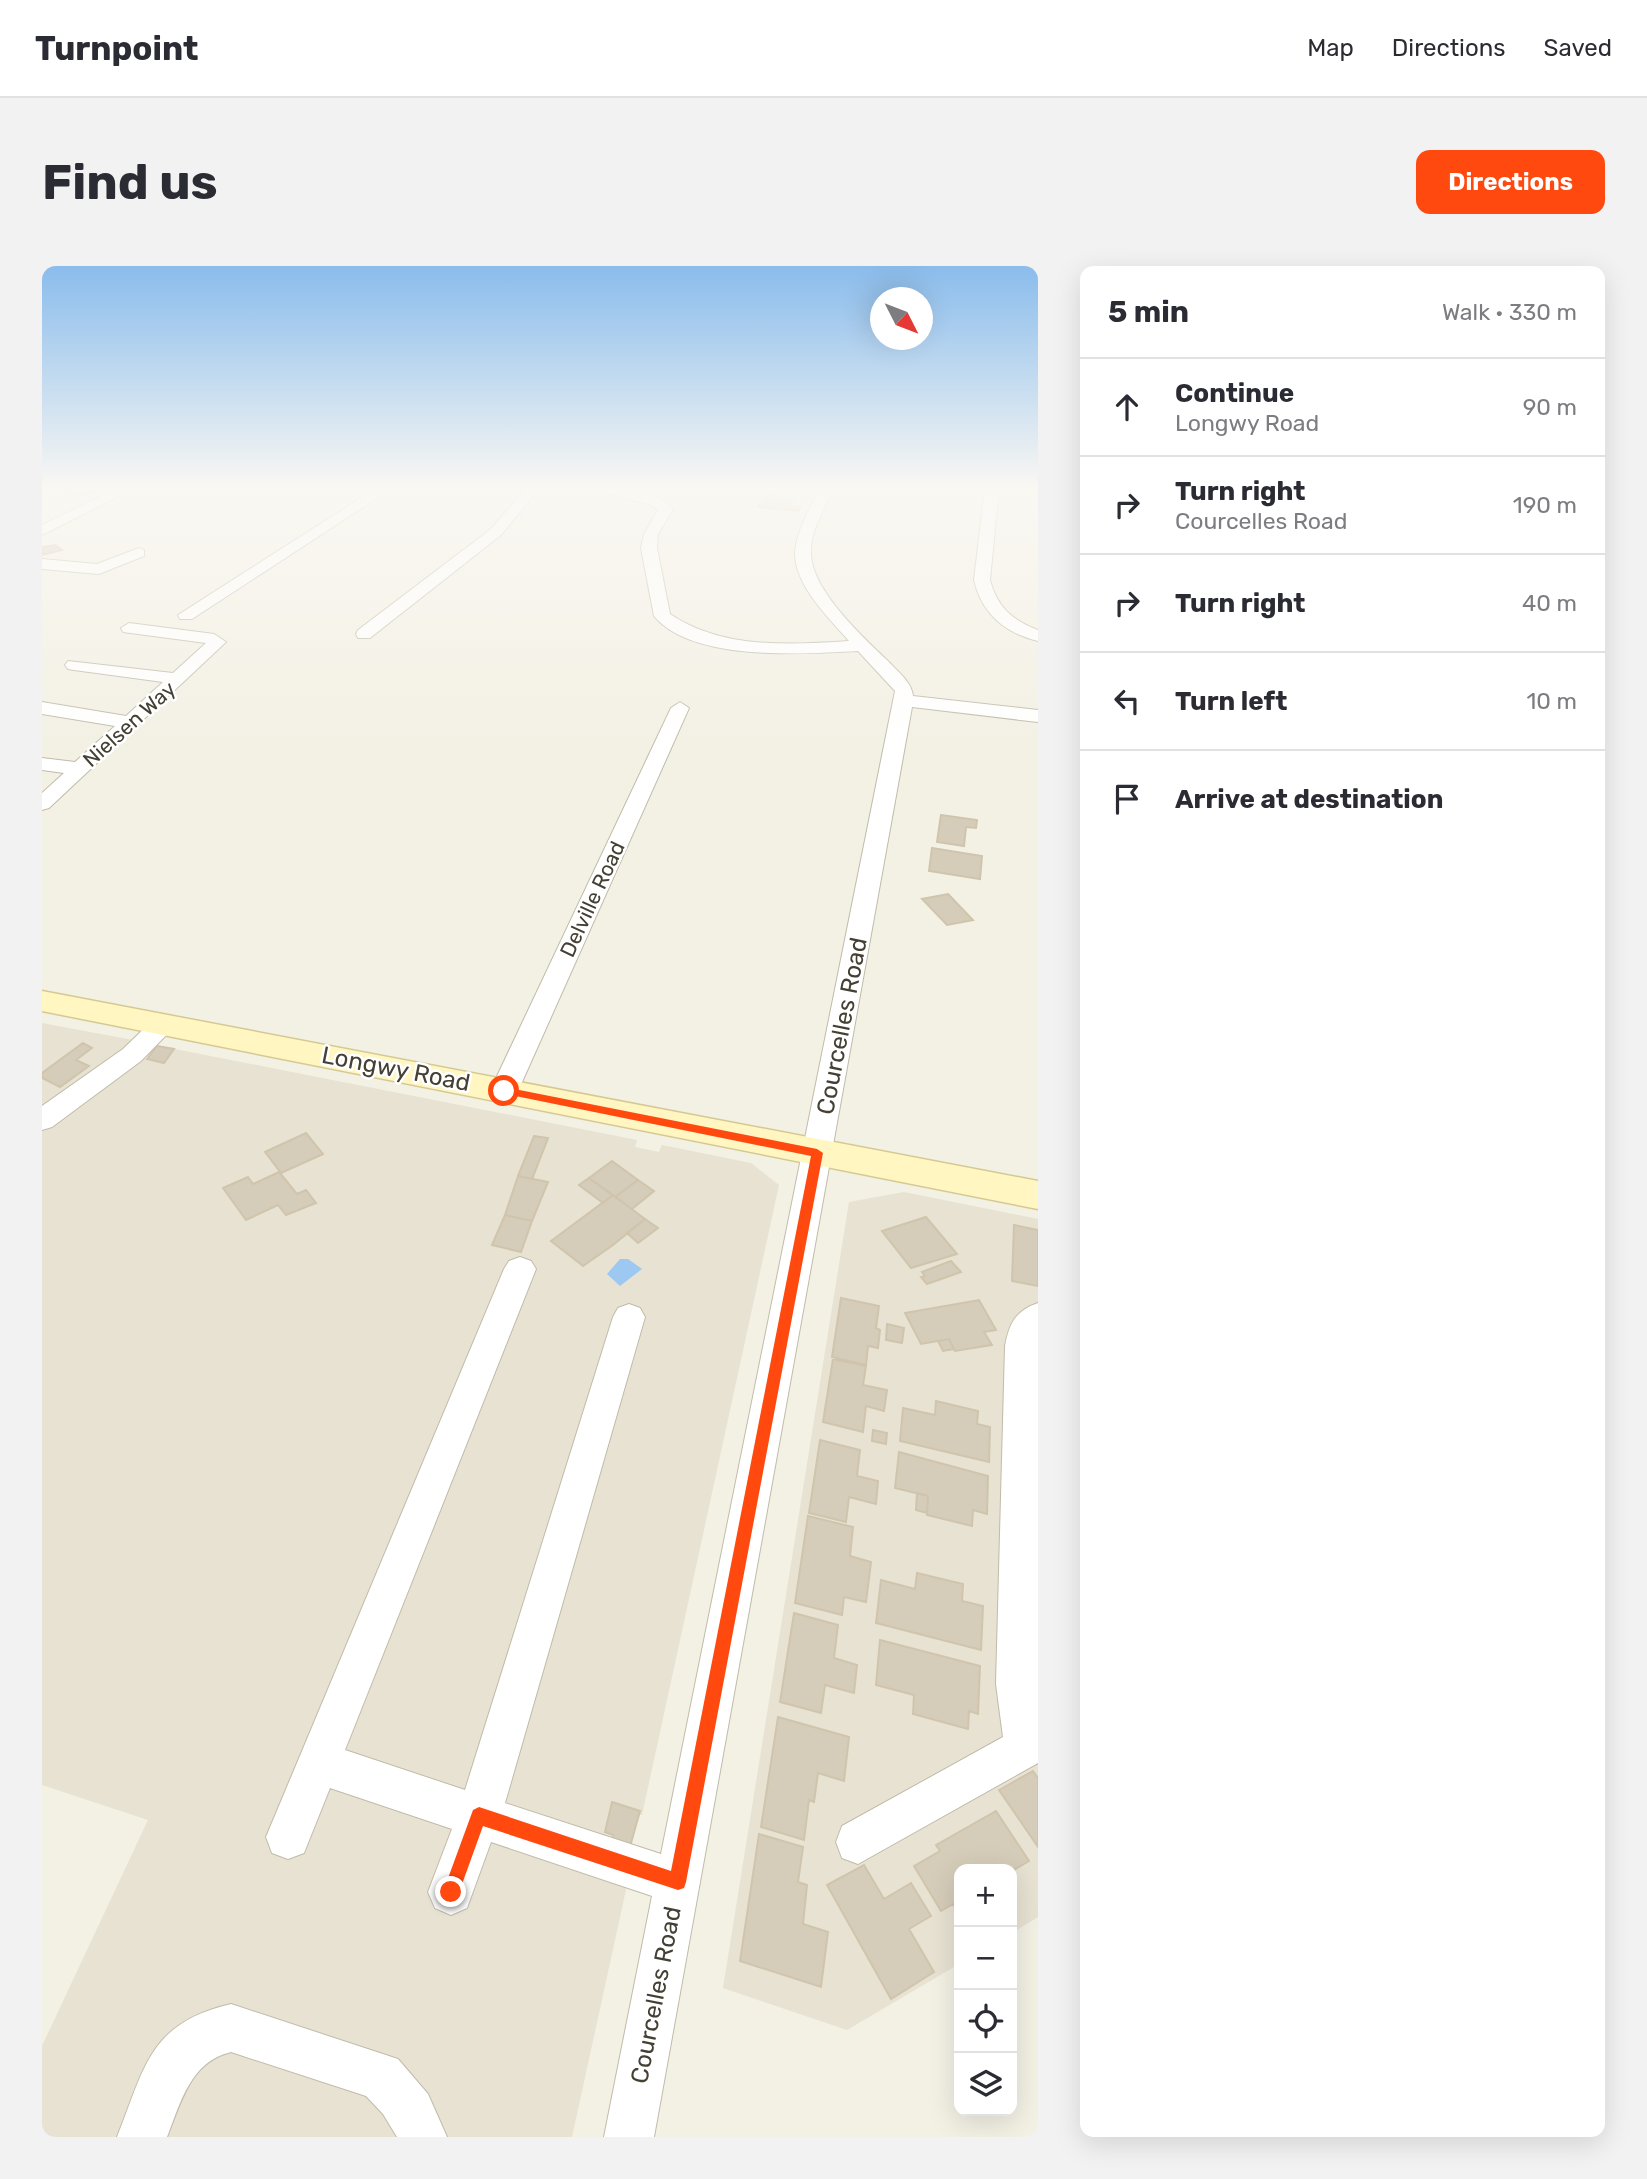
<!DOCTYPE html>
<html lang="en">
<head>
<meta charset="utf-8">
<style>
  body { margin:0; font-family:Rubik,sans-serif; background:#f2f2f3; color:#2b2b33 }
  .controls { position:absolute; right:21px; bottom:21px; display:grid; overflow:hidden; border-radius:14px; box-shadow:0 7px 28px #0002 }
  .controls button { width:63px; height:63px; display:grid; place-items:center; padding:0; border:0; border-bottom:2px solid #e1e1e2; background:#fff; color:#2b2b33; font:35px sans-serif }
  .compass { position:absolute; left:828px; top:21px; width:63px; height:63px; border-radius:50%; background:#fff; box-shadow:0 7px 28px #0002; rotate:132deg }
  .stop { position:absolute; width:21px; height:21px; margin:-16px; border:5px solid #ff490f; border-radius:50%; background:#fff }
  .stop.end { background:#ff490f; border-color:#fff; box-shadow:0 2px 7px #0008 }
  .list { margin:0; padding:0; list-style:none }
  h2 { display:flex; justify-content:space-between; align-items:center; height:91px; margin:0; padding:0 28px; font-size:30px }
  h2 small { font-size:23px; font-weight:400; color:#7c7c81 }
  .list li { display:grid; grid-template-columns:46px 1fr auto; gap:21px; align-items:center; box-sizing:border-box; height:98px; padding:0 28px; border-top:2px solid #e1e1e2 }
  .list b { display:block; font-size:26px; white-space:nowrap }
  .list p { margin:0; font-size:23px; white-space:nowrap; color:#7c7c81 }
  .list em { font-size:23px; font-style:normal; color:#7c7c81 }
  .icon { flex:none; width:38px; height:38px; fill:none; stroke:currentColor; stroke-width:2; stroke-linecap:round; stroke-linejoin:round }
  .map { position:relative; flex:none; width:996px; height:1871px; overflow:hidden; border-radius:14px }
  header { display:flex; align-items:center; gap:42px; box-sizing:border-box; height:98px; padding:0 35px; background:#fff; border-bottom:2px solid #e1e1e2 }
  header strong { font-size:33px }
  nav { display:flex; gap:38px; margin-inline-start:auto; font-size:24px }
  .intro { display:flex; align-items:center; justify-content:space-between; box-sizing:border-box; height:168px; padding:0 42px }
  h1 { margin:0; font-size:49px }
  .button { padding:18px 32px; border-radius:14px; background:#ff490f; color:#fff; font-size:24px; font-weight:700 }
  main { display:flex; gap:42px; padding:0 42px }
  aside { flex:1; background:#fff; border-radius:14px; box-shadow:0 7px 28px #0002 }
  .map>svg:first-child { display:block }
</style>
</head>
<body>
<header>
<strong>Turnpoint</strong>
<nav><a>Map</a><a>Directions</a><a>Saved</a></nav>
</header>
<div class="intro"><h1>Find us</h1><a class="button">Directions</a></div>
<main>
<div class="map">
<svg width="996" height="1871" viewBox="0 0 996 1871">
  <rect width="100%" height="100%" fill="#f3f0e4"/>
  <path fill="#e7e2d2" d="M0,757L91,774L76,786L122,797L133,783L595,874L593,881L617,886L620,879L709,897L737,919L600,1549H597L589,1573L585,1619L530,1871H0V1780L106,1554L0,1519Z
    M862,926L996,953V1651L970,1667V1603H917V1698L805,1764L681,1722L807,936Z"/>
  <path fill="#9dc8f2" d="M578,993H586L600,1003L578,1020L565,1008Z"/>
  <path fill="#d5ccb9" stroke="#d0c5ac" stroke-width="2" d="M18,221H52L61,223L37,230L25,227L31,225L10,224Z
    M724,229L751,232L746,239L758,241L756,245L716,241Z
    M13,279L20,284L0,289V281Z
    M899,549L935,554L934,562L924,561L922,580L895,576Z
    M890,582L940,590L938,613L887,605Z
    M906,628L931,654L905,659L880,633Z
    M41,777L50,782L34,794L47,800L18,821L0,812V807Z
    M115,780L132,783L122,797L105,793Z
    M264,867L281,888L239,907L223,886Z
    M492,870L506,872L490,913L476,910Z
    M570,895L596,914L573,931L547,912Z
    M237,906L255,928L264,924L274,937L244,949L236,939L204,954L181,922L206,911L211,918Z
    M476,910L506,916L490,955L463,949Z
    M547,912L571,929L561,937L537,919Z
    M596,914L612,925L590,943L573,931Z
    M571,929L603,953L571,979L541,1000L509,975Z
    M463,949L490,955L479,986L450,979Z
    M884,951L915,988L869,1002L840,965Z
    M603,953L616,962L596,977L585,967Z
    M972,959L996,964V1020L970,1015Z
    M909,995L919,1006L885,1018L879,1011L883,1010L880,1006Z
    M799,1032L837,1040L834,1062L838,1064L836,1082L826,1080L824,1099L790,1091Z
    M937,1034L954,1064L942,1066L950,1079L913,1085L907,1073L879,1078L863,1047Z
    M845,1058L862,1062L860,1077L844,1074Z
    M907,1073L912,1083L901,1085L896,1075Z
    M791,1093L824,1100L821,1119L845,1124L842,1145L824,1140L821,1166L781,1156Z
    M894,1135L936,1145L935,1158L948,1161L947,1196L858,1175L861,1142L893,1149Z
    M831,1164L845,1167L844,1178L830,1175Z
    M778,1174L818,1184L815,1210L836,1215L834,1238L807,1231L804,1256L767,1247Z
    M857,1186L946,1210L945,1248L931,1244L930,1260L885,1249L886,1230L853,1222Z
    M875,1227L886,1230L885,1247L874,1244Z
    M766,1250L811,1261L808,1290L829,1296L824,1336L802,1331L800,1349L753,1337Z
    M875,1307L921,1318L920,1335L941,1340L939,1384L834,1357L839,1314L873,1323Z
    M752,1347L796,1359L792,1392L815,1399L812,1427L783,1419L779,1447L738,1436Z
    M838,1374L938,1400L936,1448L927,1445L926,1463L871,1448L872,1429L834,1419Z
    M736,1451L807,1471L802,1515L776,1507L772,1536L767,1534L762,1574L719,1561Z
    M991,1505L996,1512V1581L957,1524Z
    M570,1536L598,1545L586,1588L568,1582L571,1569L563,1566Z
    M954,1545L987,1595L970,1605L917,1603V1648L911,1638L899,1645L872,1600L898,1585L894,1579Z
    M717,1568L761,1581L756,1616L765,1619L761,1658L786,1666L779,1721L698,1695Z
    M822,1599L842,1633L869,1617L889,1650L867,1663L892,1706L849,1733L785,1619Z"/>
  <g fill="none" stroke-linecap="round" stroke-linejoin="round">
    <g stroke="#c1bba9" stroke-width="2">
      <path id="street" d="M78,221H95L0,269V259Z
        M336,221H352L150,353H138L136,349Z
        M485,221H499L459,269L328,372H316L314,368L316,364L449,263Z
        M541,221C567,220 613,223 631,243L616,268L615,282L628,348C680,383 746,379 807,375C787,352 753,320 753,287C754,265 769,241 778,221H792C784,241 768,264 769,287C769,324 822,372 846,395C855,405 870,416 871,430L996,444V456L870,441L612,1871H562L610,1630L449,1576L425,1642L409,1649L393,1642L386,1626L410,1563L288,1522L262,1587L246,1593L230,1587L224,1571L462,1003L467,995L478,991L489,995L494,1003L303,1484L423,1524L571,1051L576,1042L587,1038L598,1042L603,1051L463,1537L619,1588L853,425L816,385C762,388 650,396 612,350L599,282L602,268L616,244L609,239Z
        M943,221H957L948,314C955,341 970,354 996,364V375C963,367 940,348 932,314Z
        M97,282L102,284V290L57,308L0,303V293L55,298Z
        M87,357L172,368L184,376L7,542L0,544V527L22,507L0,504V492L33,496L73,460L0,448V436L84,450L121,416L32,404L26,403L23,399L26,395L131,407L164,377L81,366L79,362Z
        M638,436L647,442L476,825L472,831L462,834L452,831L448,825L629,442Z
        M122,750L131,752L135,758L99,795L10,861L0,864V840L81,783L113,752Z
        M996,1037V1497L816,1598L800,1592L794,1576L800,1560L961,1471L954,1418L963,1080C967,1058 973,1045 996,1037Z
        M189,1738L356,1793L386,1828L405,1871H355L341,1848L324,1830L189,1786C148,1796 139,1836 125,1871H75C103,1801 107,1757 189,1738Z"/>
    </g>
    <g stroke="#d5c992" stroke-width="3">
      <path id="secondary" d="M0,725L996,915V943L0,745Z"/>
    </g>
    <use href="#street" fill="#fff" fill-rule="evenodd"/>
    <use href="#secondary" fill="#fff6c2" fill-rule="evenodd"/>
  </g>
  <linearGradient id="sky" x2="0" y2="1"><stop stop-color="#8abcec"/><stop offset="0.46" stop-color="#faf8f3"/><stop offset="1" stop-color="#faf8f3" stop-opacity="0"/></linearGradient>
  <rect width="996" height="483" fill="url(#sky)"/>
  <path fill="#ff490f" d="M462,821L775,883L781,887L644,1616L642,1622L636,1624L441,1560L415,1632L409,1634L403,1632L401,1626L431,1544L437,1541L629,1605L769,890L458,827L456,825Z"/>
  <g text-anchor="middle" dominant-baseline="central" stroke-width="5" stroke-linejoin="round" paint-order="stroke">
    <g font-size="21" fill="#454034" stroke="#fff">
      <text transform="translate(87 458) rotate(-42)">Nielsen Way</text>
      <text transform="translate(550 633) rotate(-65)">Delville Road</text>
    </g>
    <g font-size="24" fill="#454034" stroke="#fff">
      <text transform="translate(800 760) rotate(-79)">Courcelles Road</text>
      <text transform="translate(354 803) rotate(11)">Longwy Road</text>
      <text transform="translate(614 1729) rotate(-79)">Courcelles Road</text>
    </g>
  </g>
</svg>
<div class="controls">
<button>+</button>
<button>−</button>
<button><svg class="icon" aria-label="locate" viewBox="0 0 24 24"><circle cx="12" cy="12" r="6"/><path d="M12 2v4M12 18v4M2 12h4M18 12h4"/></svg></button>
<button><svg class="icon" aria-label="layers" viewBox="0 0 24 24"><path d="M12 4l9 5-9 5-9-5zM3 14l9 5 9-5"/></svg></button>
</div>
<svg class="compass" viewBox="-18 -18 36 36"><path d="M0-13l5 13h-10z" fill="#e53935"/><path d="M0 13l5-13h-10z" fill="#7c7c81"/></svg>
<div class="stop" style="left:462px;top:825px"></div>
<div class="stop end" style="left:409px;top:1626px"></div>
</div>
<aside>
<h2>5 min<small>Walk · 330 m</small></h2>
<ul class="list">
<li><svg class="icon" aria-label="ahead" viewBox="0 0 24 24"><path d="M12 20V5M6 11l6-6 6 6"/></svg><div><b>Continue</b><p>Longwy Road</p></div><em>90 m</em></li>
<li><svg class="icon" aria-label="right" viewBox="0 0 24 24"><path d="M7 20v-9h11M14 6l5 5-5 5"/></svg><div><b>Turn right</b><p>Courcelles Road</p></div><em>190 m</em></li>
<li><svg class="icon" aria-label="right" viewBox="0 0 24 24"><path d="M7 20v-9h11M14 6l5 5-5 5"/></svg><div><b>Turn right</b></div><em>40 m</em></li>
<li><svg class="icon" aria-label="left" viewBox="0 0 24 24"><path d="M17 20v-9H6M10 6l-5 5 5 5"/></svg><div><b>Turn left</b></div><em>10 m</em></li>
<li><svg class="icon" aria-label="arrive" viewBox="0 0 24 24"><path d="M6 21V4h12l-3 4 3 4H6"/></svg><div><b>Arrive at destination</b></div></li>
</ul>
</aside>
</main>
</body>
</html>
